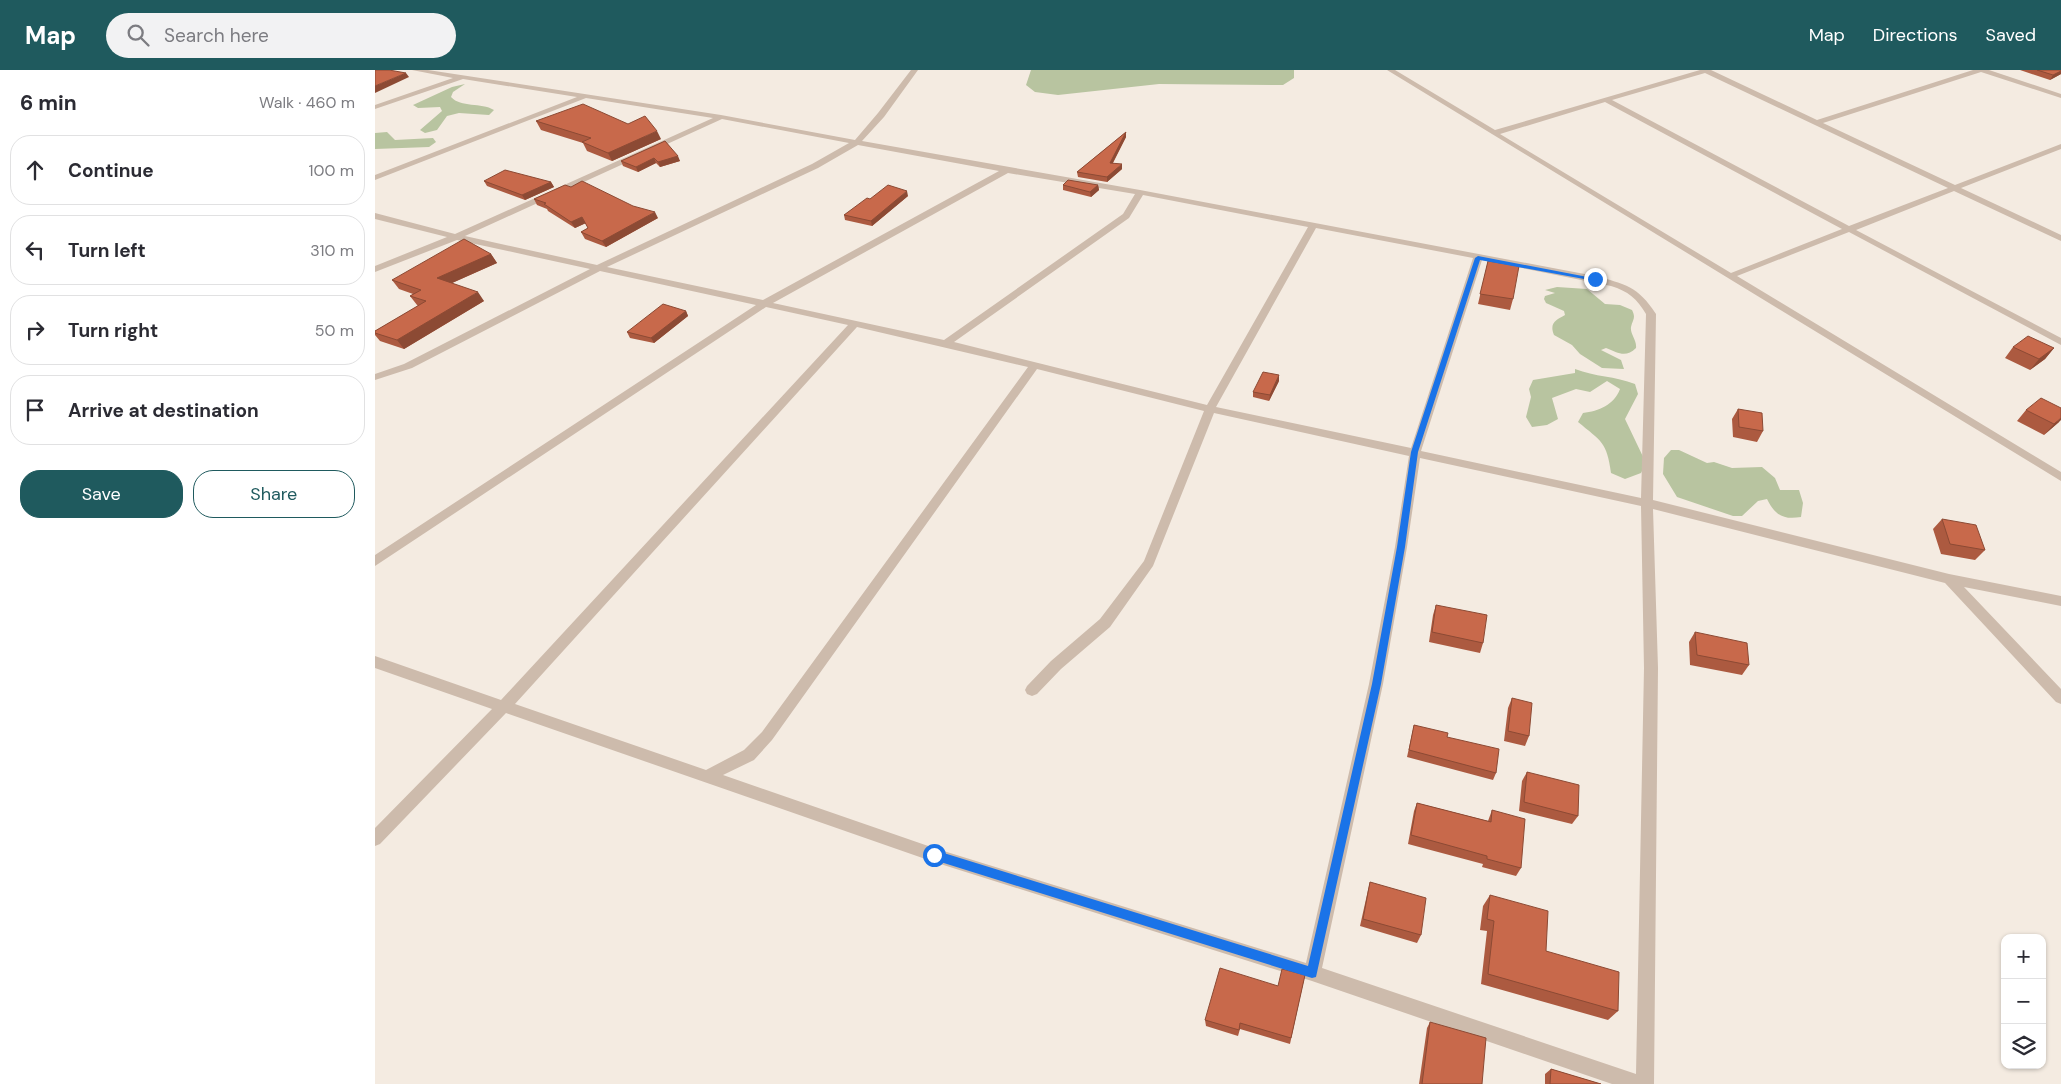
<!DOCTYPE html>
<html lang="en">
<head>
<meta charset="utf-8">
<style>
  body { margin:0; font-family:"DM Sans",sans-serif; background:#f2f2f3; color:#2b2b33 }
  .controls { position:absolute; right:15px; bottom:15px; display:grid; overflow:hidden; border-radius:10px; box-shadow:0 1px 4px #0004 }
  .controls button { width:45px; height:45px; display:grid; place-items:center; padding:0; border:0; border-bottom:1px solid #e1e1e2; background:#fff; color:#2b2b33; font:25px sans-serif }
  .stop { position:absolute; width:15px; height:15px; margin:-11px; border:4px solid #1a73e8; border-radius:50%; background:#fff }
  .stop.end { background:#1a73e8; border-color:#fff; box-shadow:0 1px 5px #0008 }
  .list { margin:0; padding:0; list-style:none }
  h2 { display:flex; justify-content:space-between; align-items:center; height:65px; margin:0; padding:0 20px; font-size:21px }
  h2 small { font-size:16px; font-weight:400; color:#7c7c81 }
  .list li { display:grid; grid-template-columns:32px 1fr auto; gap:15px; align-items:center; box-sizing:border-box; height:70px; margin:0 10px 10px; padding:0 10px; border:1px solid #e1e1e2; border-radius:20px }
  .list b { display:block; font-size:19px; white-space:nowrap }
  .list em { font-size:16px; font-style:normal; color:#7c7c81 }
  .actions { display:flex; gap:10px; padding:15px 20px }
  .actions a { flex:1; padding:11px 0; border:1px solid #1f5a5e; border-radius:20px; text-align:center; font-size:18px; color:#1f5a5e }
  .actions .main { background:#1f5a5e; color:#fff }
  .icon { flex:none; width:28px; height:28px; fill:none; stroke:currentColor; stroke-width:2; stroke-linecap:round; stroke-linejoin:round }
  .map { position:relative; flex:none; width:1686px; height:1014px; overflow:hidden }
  header { display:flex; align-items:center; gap:30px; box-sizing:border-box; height:70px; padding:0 25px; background:#1f5a5e; color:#fff }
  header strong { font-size:24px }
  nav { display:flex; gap:28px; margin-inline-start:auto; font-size:18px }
  .search { width:350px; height:45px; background:#f2f2f3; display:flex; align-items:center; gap:12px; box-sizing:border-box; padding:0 18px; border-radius:28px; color:#7c7c81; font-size:19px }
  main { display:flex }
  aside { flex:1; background:#fff }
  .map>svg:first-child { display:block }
</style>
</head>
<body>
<header>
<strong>Map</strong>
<div class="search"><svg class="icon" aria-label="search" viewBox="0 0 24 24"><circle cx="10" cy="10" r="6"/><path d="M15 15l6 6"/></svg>Search here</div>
<nav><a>Map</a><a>Directions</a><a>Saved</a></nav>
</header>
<main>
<aside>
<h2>6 min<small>Walk · 460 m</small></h2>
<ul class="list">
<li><svg class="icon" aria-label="ahead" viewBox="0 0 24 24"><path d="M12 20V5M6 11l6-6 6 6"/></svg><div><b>Continue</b></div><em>100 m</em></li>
<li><svg class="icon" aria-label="left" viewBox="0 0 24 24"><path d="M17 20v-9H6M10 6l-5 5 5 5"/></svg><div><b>Turn left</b></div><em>310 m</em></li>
<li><svg class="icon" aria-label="right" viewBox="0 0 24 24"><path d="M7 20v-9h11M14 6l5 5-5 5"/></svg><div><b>Turn right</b></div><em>50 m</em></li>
<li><svg class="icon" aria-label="arrive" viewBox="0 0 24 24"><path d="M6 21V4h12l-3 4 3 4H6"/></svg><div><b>Arrive at destination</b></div></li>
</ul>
<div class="actions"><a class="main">Save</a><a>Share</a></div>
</aside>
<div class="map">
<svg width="1686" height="1014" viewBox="0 0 1686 1014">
  <rect width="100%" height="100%" fill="#f4ebe1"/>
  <path fill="#b8c4a0" d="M656,0H919V8L908,15L784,14L683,25L660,22L651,15Z
    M90,14L78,22L76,27C86,38 106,32 119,40L114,45L84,43L72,46L62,60L50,63L45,60L67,41L65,37L43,38L38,35L77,17Z
    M12,62L20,70L58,68L61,72L54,77L0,79V63Z
    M1182,217L1212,219L1230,234L1245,235L1257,240C1261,248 1258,249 1256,257C1255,264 1262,270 1261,278C1251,288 1243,283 1231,278L1226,280L1246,290L1249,299L1227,298L1205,284L1197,275L1179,265C1174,253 1181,250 1190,245L1189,241L1171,233L1169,229L1170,226L1180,223L1170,220Z
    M1200,299C1220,307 1240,306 1260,314L1263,324L1250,349L1271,393L1266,403L1250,409L1236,403C1232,372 1226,371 1203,352L1208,343C1224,341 1239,335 1245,319L1232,311L1215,322L1201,319L1177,328L1183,349L1172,355L1157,357L1151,347L1156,327L1154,319L1158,310L1200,303Z
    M1296,380H1304L1332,393L1339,392L1357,398L1387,397L1400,408L1405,420H1424L1428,433L1426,447C1408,450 1400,445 1392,429L1383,431L1367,446H1358L1302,427L1288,404L1289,388Z"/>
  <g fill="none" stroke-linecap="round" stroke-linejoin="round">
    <path fill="#cdbbac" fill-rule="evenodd" d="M37,0H53L346,45L480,70L503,43L536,0H543L509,47L487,71L765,120L1220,206C1250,214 1263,216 1281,244L1278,430L1574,504L1686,526V536L1589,517L1686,619V634L1681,632L1570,513L1278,439L1283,598L1279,1014H1237L937,911L559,792L131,643L5,774L0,776V758L117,639L0,598V586L126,630L473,255L391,237L0,496V485L381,235L225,201L37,298L0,310V304L29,294L215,199L82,170L0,202V196L72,167L0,149V143L80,164L338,48L211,28L0,110V105L202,27L88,9L0,39V35L78,8ZM347,49L474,73L437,94L222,195L90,166ZM483,75L624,101L388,230L232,197L443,98ZM633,103L760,124L748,144L569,270L398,233ZM768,125L933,157L832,335L579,272L754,148ZM941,158L1098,188L1036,378L841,337ZM1107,190L1236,216C1253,221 1262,229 1271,244L1266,428L1046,381ZM482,257L653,297L387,662L369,680L331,700L140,634ZM662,299L829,341L769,491L725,549L676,591L652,616L650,620L652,624L657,626L662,624L686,599L735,557L778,496L839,343L1034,386L1020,477L994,614L931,893L559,778L348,705L379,690L397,670ZM1045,388L1266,436L1269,598L1261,1004L947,898L1008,614L1032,477Z
      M1012,0H1020L1120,60L1325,0H1336L1442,50L1598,0H1614L1686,24V28L1606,2L1448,53L1580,115L1686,74V79L1586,118L1686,165V171L1579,121L1481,160L1686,268V275L1474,162L1362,206L1686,402V411ZM1330,3L1573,118L1474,156L1237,30ZM1230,32L1467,159L1356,203L1125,64Z"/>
  </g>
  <path fill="#ac5a40" d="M1645,0H1686V4L1675,10Z
    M161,51L286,69L237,91L212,81L208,73L166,60Z
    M751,62V67L738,93L747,99L732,112L703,107L702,102Z
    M290,71L305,91L285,97L281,93L263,102L248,96L246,91Z
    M109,111L176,112L179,117L150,130L112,116Z
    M688,115H723L724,120L716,127L688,120Z
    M533,126L497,156L470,150L469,145L495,129Z
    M159,129L283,148L231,177L210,169L206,162L213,158L211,153L200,158L173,141L172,139L162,135Z
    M116,184L122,193L77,213L109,231L29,279L5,271L0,265V261L43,236L42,235L35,226L38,224L24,219L17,210Z
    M1113,191L1138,229L1135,240L1103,234Z
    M311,241L313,246L279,273L255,268L252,262Z
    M1638,277L1679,278L1670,289L1655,300L1630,288Z
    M904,311L894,331L878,327V322Z
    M1363,339L1388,361L1382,372L1358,367L1357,349Z
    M1651,340L1684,352L1669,365L1642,351Z
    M1567,449L1610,480L1600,490L1566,484L1558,459Z
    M1061,535L1108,573L1105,583L1054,572L1058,545Z
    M1320,562L1374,595L1367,605L1315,595L1314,572Z
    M1137,628L1154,666L1150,676L1129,671L1133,638Z
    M1039,655L1072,667L1121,703L1118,710L1032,687Z
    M1152,702L1203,746L1197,754L1144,741L1147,711Z
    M1042,733L1113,751L1117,740L1146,798L1141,806L1107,797L1108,794L1033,774L1039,741Z
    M995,812L1046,865L1042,873L985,856L993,820Z
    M1115,825L1171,881L1243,941L1233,950L1106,914L1112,861L1105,860L1108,836Z
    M930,905L915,974L865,959L863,966L831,956L830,950L903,916Z
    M1055,952L1107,1014H1044L1052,958Z
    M1176,999L1226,1014H1170V1004Z"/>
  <path fill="#8c4a34" d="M1686,1V4L1675,10L1678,5Z
    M31,3L34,7L0,23V16Z
    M282,61L286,69L237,91L233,83Z
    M751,62V67L735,98V93Z
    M303,86L305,91L285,97L283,92Z
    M279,88L281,93L263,102L261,97Z
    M747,94V99L732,112V107Z
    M176,112L179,117L150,130L147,125Z
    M723,115L724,120L716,127L715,122Z
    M532,121L533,126L497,156L496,151Z
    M280,142L283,148L231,177L227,171Z
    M207,147L211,153L200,158L196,152Z
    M116,184L122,193L68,217L62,208Z
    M103,222L109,231L29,279L22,270Z
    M311,241L313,246L279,273L276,268Z
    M1679,278L1670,289L1655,300L1664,289Z
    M904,305V311L894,331L895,325Z
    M1686,348V350L1684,352L1669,365L1679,354Z"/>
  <path fill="#c8694b" stroke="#8c4a34" d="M0,0H14L31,3L0,16Z
    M1662,0H1686V1L1678,5Z
    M208,34L253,54L270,46L282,61L233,83L207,72L216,68L161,51Z
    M751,62L735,93L747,94L732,107L702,102Z
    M290,71L303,86L283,92L279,88L261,97L246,91Z
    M130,100L176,112L147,125L109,111Z
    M693,110L723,115L715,122L688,115Z
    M207,111L258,136L280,142L227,171L206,162L213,158L207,147L196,152L169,134L171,133L159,129L190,115L196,117Z
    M513,115L532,121L496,151L469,145L492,128L495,129Z
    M89,169L116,184L62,208L103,222L22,270L0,263V261L51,231L35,226L46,220L17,210Z
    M1113,191L1144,196L1138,229L1105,224Z
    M288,234L311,241L276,268L252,262Z
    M1653,266L1679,278L1664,289L1638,277Z
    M888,302L904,305L895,325L878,322Z
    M1666,328L1686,338V348L1679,354L1651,340Z
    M1363,339L1387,343L1388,361L1364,357Z
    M1567,449L1601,455L1610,480L1575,474Z
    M1061,535L1112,545L1108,573L1057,562Z
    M1320,562L1372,573L1374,595L1322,585Z
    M1137,628L1157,633L1154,666L1133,661Z
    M1039,655L1073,663L1072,667L1124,679L1121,703L1034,680Z
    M1152,702L1204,715L1203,746L1149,732Z
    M1042,733L1116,752L1117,740L1150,749L1146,798L1112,789V786L1036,765Z
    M995,812L1051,828L1046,865L988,849Z
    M1115,825L1173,841L1171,881L1244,902L1243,941L1113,904L1119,851L1112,849Z
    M845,898L903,916L907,899L930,905L916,968L865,953L864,960L830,950Z
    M1055,952L1111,968L1107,1014H1047Z
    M1176,999L1226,1014H1175Z"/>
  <path fill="#1a73e8" d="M1103,186L1223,209L1220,211L1105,190L1043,382L1030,477L1006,614L941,907L937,908L556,789L554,785L559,780L933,896L997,614L1022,477L1036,382L1100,188Z"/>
</svg>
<div class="controls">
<button>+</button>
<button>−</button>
<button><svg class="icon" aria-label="layers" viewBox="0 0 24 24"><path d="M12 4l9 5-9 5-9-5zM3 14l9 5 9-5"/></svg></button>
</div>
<div class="stop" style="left:559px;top:785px"></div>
<div class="stop end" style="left:1220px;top:209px"></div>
</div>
</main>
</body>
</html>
